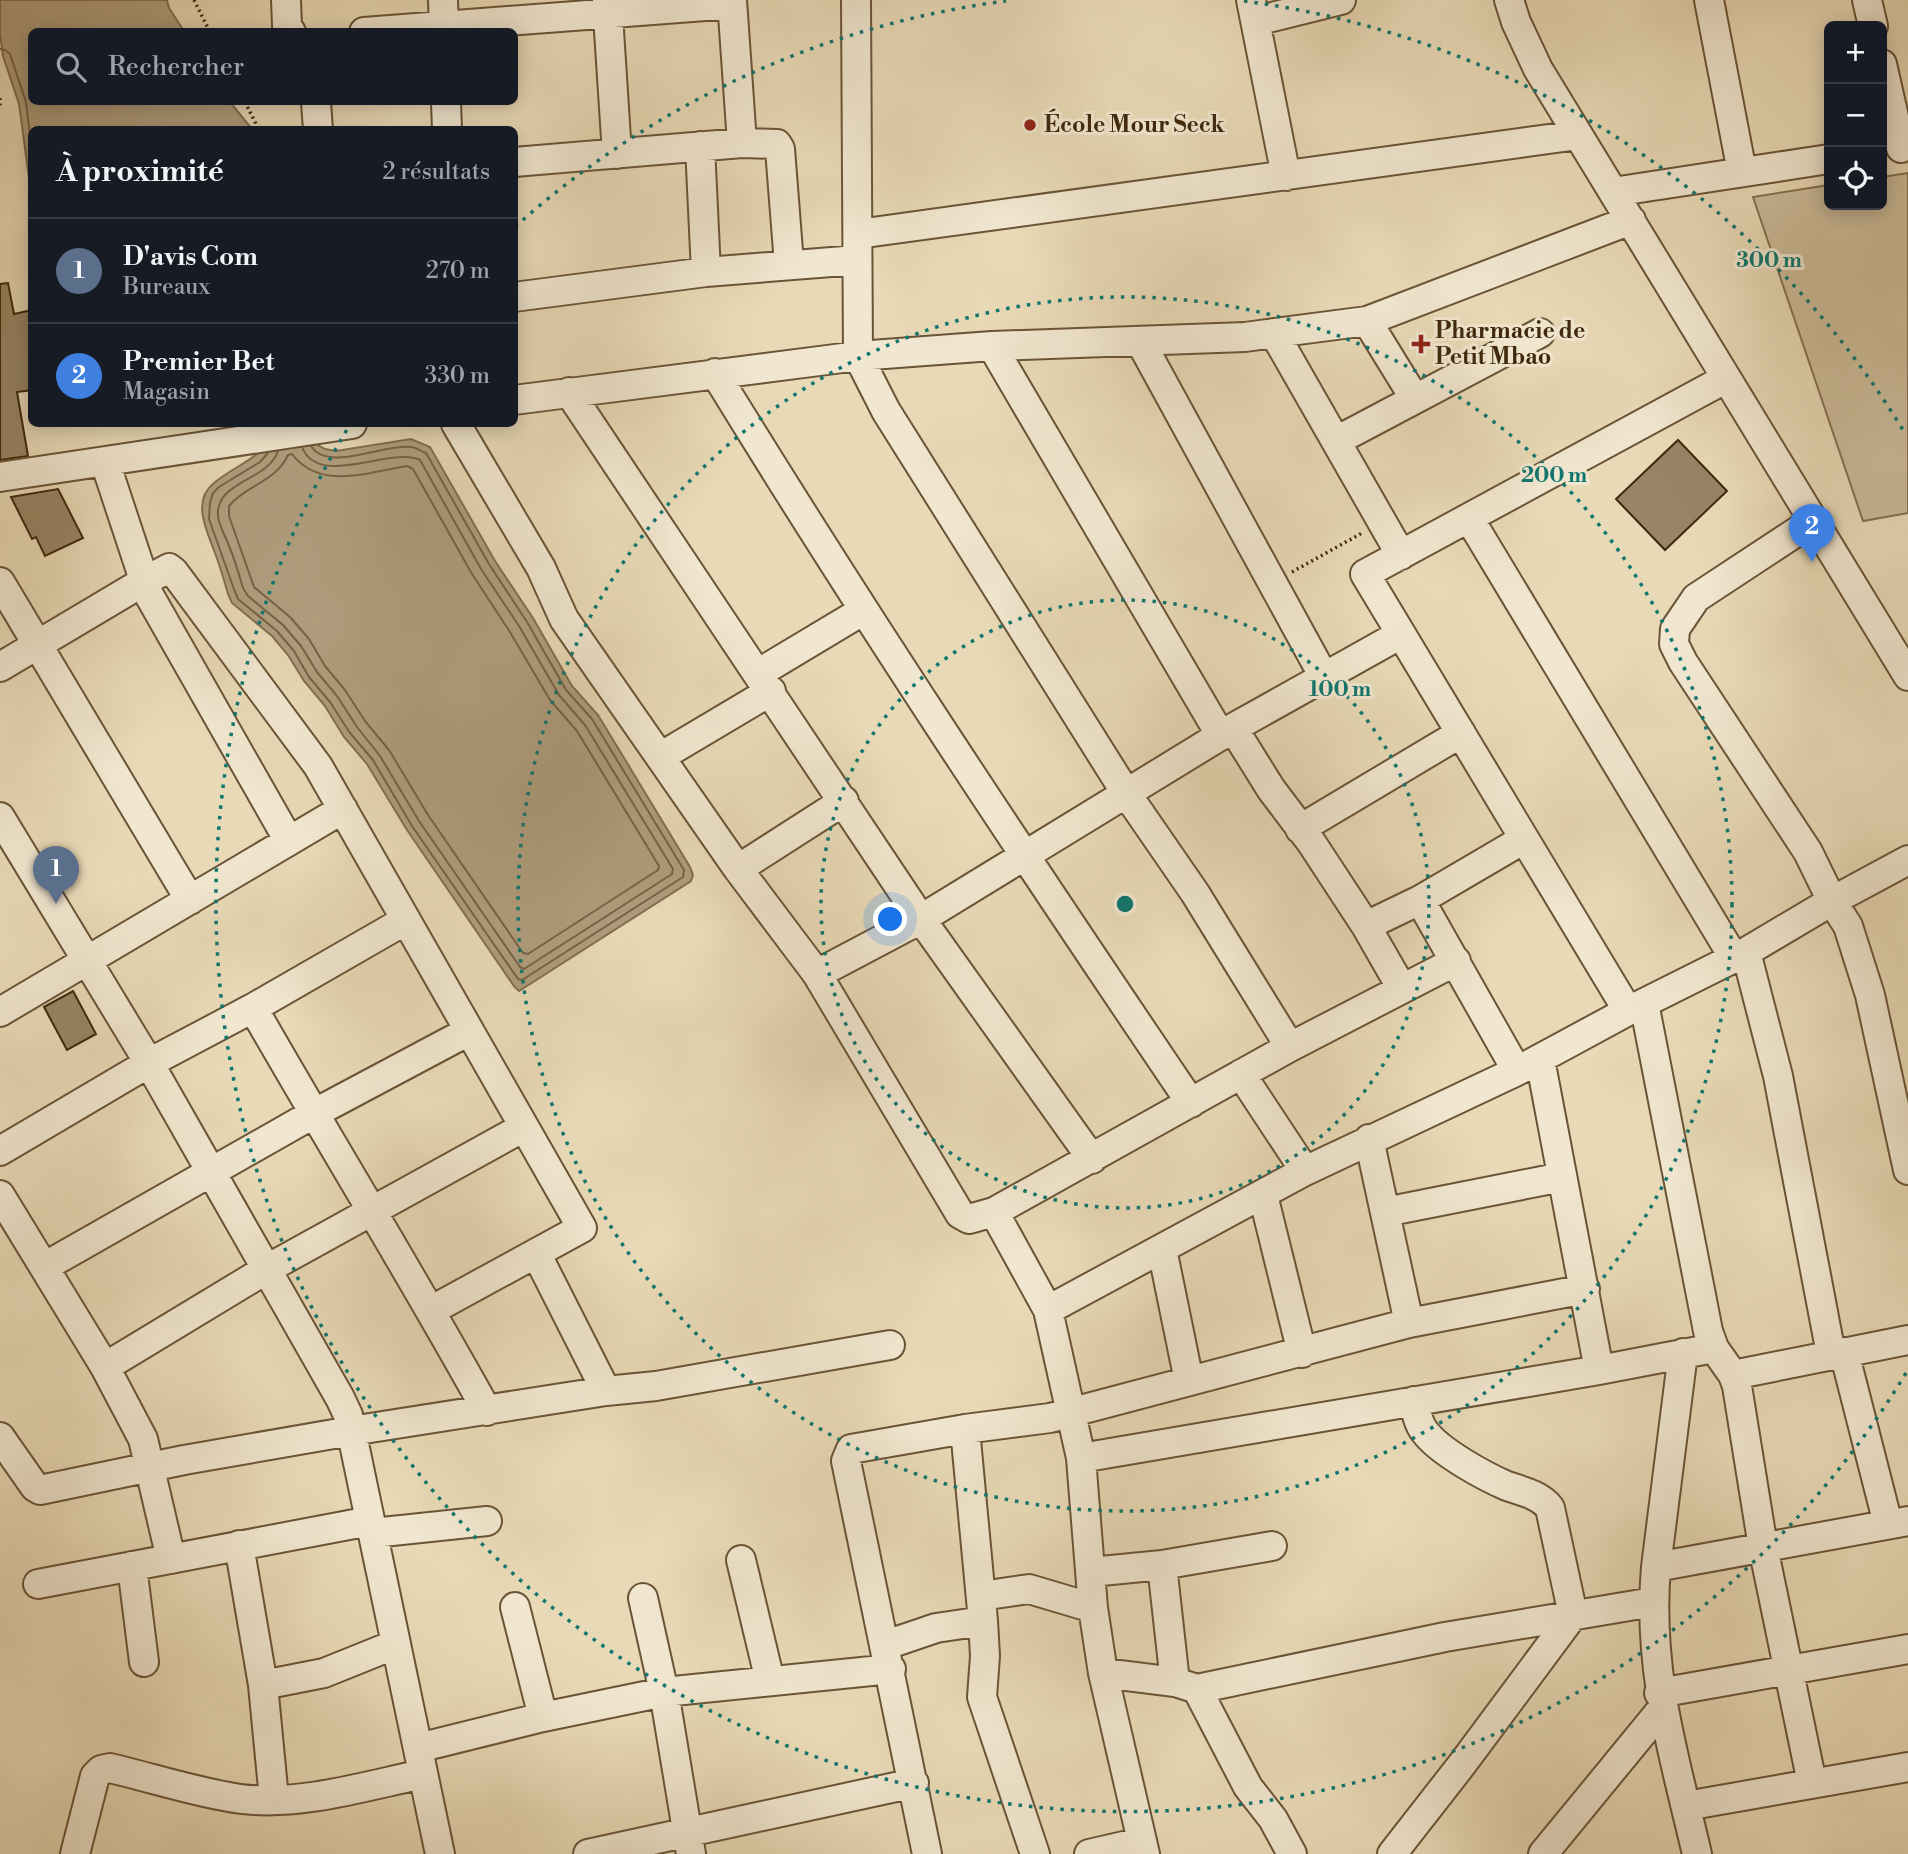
<!DOCTYPE html>
<html lang="fr">
<head>
<meta charset="utf-8">
<style>
  body { margin:0; font-family:"Libre Bodoni",serif; background:#20242c; color:#f1f3f6 }
  .controls { position:absolute; right:21px; top:21px; display:grid; overflow:hidden; border-radius:10px; box-shadow:0 4px 18px #0003 }
  .controls button { width:63px; height:63px; display:grid; place-items:center; padding:0; border:0; border-bottom:2px solid #363941; background:#171b24; color:#f1f3f6; font:35px sans-serif }
  .you { position:absolute; left:891px; top:920px; width:24px; height:24px; margin:-18px; border:5px solid #fff; border-radius:50%; background:#1a73e8; box-shadow:0 0 0 10px #1a73e833 }
  .badge { display:grid; place-items:center; width:46px; height:46px; border-radius:50%; background:#c59692; color:#fff; font-size:23px; font-weight:700 }
  .pin { position:absolute; translate:-50% -58px; filter:drop-shadow(0 2px 4px #0008) }
  .pin::after { content:''; position:absolute; top:37px; width:24px; height:21px; background:inherit; clip-path:polygon(0 0,100% 0,50% 100%) }
  .list { margin:0; padding:0; list-style:none }
  h2 { display:flex; justify-content:space-between; align-items:center; height:91px; margin:0; padding:0 28px; font-size:30px }
  h2 small { font-size:23px; font-weight:400; color:#9ea1a6 }
  .list li { display:grid; grid-template-columns:46px 1fr auto; gap:21px; align-items:center; box-sizing:border-box; height:105px; padding:0 28px; border-top:2px solid #363941 }
  .list b { display:block; font-size:26px; white-space:nowrap }
  .list p { margin:0; font-size:23px; white-space:nowrap; color:#9ea1a6 }
  .list em { font-size:23px; font-style:normal; color:#9ea1a6 }
  .icon { flex:none; width:38px; height:38px; fill:none; stroke:currentColor; stroke-width:2; stroke-linecap:round; stroke-linejoin:round }
  .map { position:relative; flex:none; width:1908px; height:1854px; overflow:hidden }
  .search { position:absolute; background:#171b24; box-shadow:0 4px 18px #0003; left:28px; top:28px; width:490px; height:77px; display:flex; align-items:center; gap:18px; box-sizing:border-box; padding:0 24px; border-radius:10px; color:#9ea1a6; font-size:26px }
  .panel { position:absolute; background:#171b24; box-shadow:0 4px 18px #0003; left:28px; top:126px; width:490px; height:301px; border-radius:10px }
  .map>svg:first-child { display:block }
</style>
</head>
<body>
<div class="map">
<svg width="1908" height="1854" viewBox="0 0 1908 1854">
  <rect width="100%" height="100%" fill="#e9dab7"/>
  <filter id="stains"><feTurbulence type="fractalNoise" baseFrequency=".00286" numOctaves="4"/><feColorMatrix values="0 0 0 0 .2 0 0 0 0 .09 0 0 0 0 .02 0 0 0 .5 -.17"/></filter>
  <radialGradient id="worn" r=".72"><stop offset=".6" stop-color="#630" stop-opacity="0"/><stop offset="1" stop-color="#630" stop-opacity=".3"/></radialGradient>
  <path fill="#ccbc9a" stroke="#867253" stroke-width="2" d="M1908,173V513L1863,521L1753,197L1829,185V205H1882V177Z"/>
  <path fill="#af9d7d" stroke="#826e50" stroke-width="2" d="M0,0H167L169,8L184,31L32,32V102H230L252,129L32,130L31,192L19,104L3,56L0,34Z
    M255,424H312L318,445L325,449L336,451L411,439L430,447L495,561L533,618L572,686L598,715L690,867L693,875L691,881L519,991L514,986L407,830L367,764L344,737L325,706L304,681L288,655L272,636L232,603L228,594C224,580 220,566 215,553C207,531 191,501 214,483C229,470 248,463 263,449Z"/>
  <g fill="none" stroke-linecap="round" stroke-linejoin="round">
    <path stroke="#776244" stroke-width="2" d="M0,49L5,50L10,54L26,102L32,153
      M278,451C268,481 215,481 218,516C219,526 226,537 229,546C235,560 239,574 243,588L248,596L283,625L301,646L317,672L337,696L357,727L380,756L419,821L520,967L524,969L672,874L673,869L585,725L559,695L519,626L481,569L420,460C390,446 318,489 302,447
      M268,453L260,462L219,487L213,493L210,503L209,519L235,592L238,599L277,631L294,651L309,677L330,702L350,733L373,760L412,826L518,979L522,980L683,877L684,870L592,719L566,690L527,622L489,564L426,453C421,451 415,447 411,447C385,443 328,473 311,446
      M292,454C320,491 368,472 407,466L413,469L472,574L510,632L550,700L577,731L659,866L658,870L528,954L523,953L428,815L389,750L365,721L345,690L325,666L309,639L290,617L254,587L229,516V506C246,485 276,482 288,455Z"/>
  </g>
  <path fill="#978565" stroke="#3f280c" stroke-width="2" d="M8,283L14,314L32,310V390L17,392L28,456L0,460V284Z
    M1678,440L1727,491L1665,550L1616,499Z
    M58,489L83,538L45,556L36,537L32,539L11,497Z
    M73,991L96,1034L67,1050L44,1007Z"/>
  <g fill="none" stroke-linecap="round" stroke-linejoin="round">
    <g stroke="#6a5437" stroke-width="32">
      <path id="minor" d="M286,0L287,26L291,32
        M443,0L444,32
        M607,0L617,154
        M732,0L742,143
        M856,0L858,356L886,411L1126,793L1195,893L1290,1047
        M1251,0L1286,176
        M1509,0L1516,22L1538,69L1908,676
        M1709,0L1742,172
        M1867,0L1873,26
        M1256,21L1341,0
        M364,32L732,4
        M1882,64L1901,148
        M316,102L318,130
        M446,102L447,130
        M700,146L706,272
        M514,162L742,143L777,144L780,149L789,264
        M1613,192L1829,159
        M858,234L1578,135
        M514,297L706,272L857,260
        M1367,321L1415,399
        M1274,333L1401,555
        M1140,341L1324,677
        M992,346L1221,736
        M715,373C867,621 1028,862 1191,1103
        M569,392L921,919L1092,1159
        M514,400L858,356L992,346L1245,337L1367,321L1631,220
        M456,424L541,568L564,619L738,869L817,974L960,1214L969,1219L994,1212L1290,1047L1456,961
        M1336,441L1540,333
        M105,462L149,595L289,841
        M0,477L352,424
        M1469,518L1734,958
        M1813,521L1696,598L1675,629L1674,644L1683,662L1808,852L1832,901L1848,926L1870,995L1908,1170
        M0,582L190,900
        M0,667L143,582L169,568L174,572L318,766L582,1228L432,1310
        M759,673L864,610
        M1233,728L1271,789L1311,842L1366,926L1401,987
        M660,757L771,691
        M0,817L149,1063L340,1398L348,1415L440,1854
        M1300,829L1461,733
        M738,869L844,801
        M1420,900L1517,1071
        M1366,926L1420,900L1524,839
        M1746,952L1778,1076L1831,1354
        M817,974L921,919L1233,728L1401,634
        M1644,1003L1708,1331L1714,1348
        M253,1008C330,1143 412,1275 487,1411
        M1628,1011L1365,574L1725,379
        M0,1012L343,809
        M1540,1059L1599,1370
        M1241,1074L1305,1171
        M1369,1139L1409,1323
        M0,1151L149,1063L253,1008L406,920
        M0,1195L105,1367L143,1439L171,1559
        M1263,1195L1302,1353
        M994,1212L1048,1310L1081,1458L1093,1608L1103,1673L1145,1854
        M1385,1212L1562,1177
        M1162,1249L1189,1381
        M536,1253L606,1391
        M44,1267L313,1114L469,1031
        M1048,1310L1305,1171L1517,1071L1628,1011L1746,952L1832,901L1908,860
        M1844,1352L1888,1524
        M1683,1353L1656,1567C1647,1671 1674,1755 1697,1854
        M105,1367L267,1269L524,1127
        M1733,1375L1908,1340
        M965,1429L983,1621L985,1656L982,1697L1035,1854
        M0,1437L35,1487L40,1490L184,1460L351,1431L606,1391L656,1386L890,1345
        M1081,1458L1599,1370L1714,1348L1733,1375L1737,1386L1763,1547L1812,1783
        M373,1533L487,1521
        M239,1545L263,1685L274,1799
        M741,1560L770,1681
        M1162,1565L1175,1682
        M132,1566L144,1662
        M1656,1567L1908,1521
        M1091,1572L1162,1565L1272,1546
        M38,1584L370,1521
        M981,1596L1029,1589L1093,1608
        M643,1598L664,1692L691,1854
        M515,1607L543,1717
        M886,1645L936,1628L983,1621
        M1103,1673L1175,1682L1191,1687
        M263,1685L324,1673L396,1644
        M1659,1693L1908,1649
        M418,1748L543,1717L664,1692L891,1669
        M1686,1806L1908,1767
        M75,1854L95,1776L101,1770L110,1768C153,1778 197,1793 241,1799C301,1806 365,1786 423,1774
        M588,1854L914,1783
        M927,1854L846,1461L851,1449L965,1429L1050,1418L1409,1323L1585,1289
        M1089,1854L1141,1842
        M1292,1854L1273,1819L1248,1787L1197,1689L1445,1637L1653,1602
        M1392,1854L1463,1763L1573,1615L1550,1508C1540,1495 1522,1491 1507,1486C1484,1476 1440,1452 1425,1432C1418,1424 1416,1411 1414,1401
        M1543,1854L1662,1709"/>
    </g>
    <path stroke="#3f280c" stroke-width="3.5" stroke-dasharray="2 3.5" stroke-linecap="butt" d="M194,0L210,32
      M0,98V106
      M245,102L259,130
      M1292,572L1362,533"/>
    <use href="#minor" stroke="#f1e7d0" stroke-width="28"/>
  </g>
  <g fill="none" stroke="#0f766e" stroke-width="3.5" stroke-dasharray="3.5 7">
    <circle cx="1125" cy="904" r="304"/>
    <circle cx="1125" cy="904" r="607"/>
    <path d="M1906 1373A911 911 0 1 1 348 428M515 227A911 911 0 0 1 1006 1M1244 1A911 911 0 0 1 1906 435"/>
  </g>
  <g fill="#8f2418" stroke="#f1e7d0" stroke-width="2.5">
    <circle cx="1030" cy="125" r="7"/>
    <path d="M1417.5 333.5h7v7h7v7h-7v7h-7v-7h-7v-7h7z"/>
  </g>
  <g text-anchor="middle" dominant-baseline="central" stroke-width="6" stroke-linejoin="round" paint-order="stroke">
    <g font-size="23" font-weight="bold" fill="#3f280c" stroke="#f1e7d0" text-anchor="start">
      <text x="1044" y="125">École Mour Seck</text>
      <text x="1435" y="331">Pharmacie de<tspan x="1435" dy="26">Petit Mbao</tspan></text>
    </g>
  </g>
  <circle cx="1125" cy="904" r="10" fill="#0f766e" stroke="#f1e7d0" stroke-width="3.5"/>
  <g font-size="21" text-anchor="middle" font-weight="bold" fill="#0f766e" stroke="#f1e7d0" stroke-width="6" stroke-linejoin="round" paint-order="stroke">
    <text x="1769" y="267">300 m</text>
    <text x="1554" y="482">200 m</text>
    <text x="1340" y="696">100 m</text>
  </g>
  <rect width="100%" height="100%" filter="url(#stains)"/>
  <rect width="100%" height="100%" fill="url(#worn)"/>
</svg>
<div class="controls">
<button>+</button>
<button>−</button>
<button><svg class="icon" aria-label="locate" viewBox="0 0 24 24"><circle cx="12" cy="12" r="6"/><path d="M12 2v4M12 18v4M2 12h4M18 12h4"/></svg></button>
</div>
<div class="you"></div>
<div class="pin badge" style="left:56px;top:904px;background:#5c6f8a">1</div>
<div class="pin badge" style="left:1812px;top:562px;background:#3f7fe0">2</div>
<div class="search"><svg class="icon" aria-label="search" viewBox="0 0 24 24"><circle cx="10" cy="10" r="6"/><path d="M15 15l6 6"/></svg>Rechercher</div>
<section class="panel">
<h2>À proximité<small>2 résultats</small></h2>
<ul class="list">
<li><span class="badge" style="background:#5c6f8a">1</span><div><b>D'avis Com</b><p>Bureaux</p></div><em>270 m</em></li>
<li><span class="badge" style="background:#3f7fe0">2</span><div><b>Premier Bet</b><p>Magasin</p></div><em>330 m</em></li>
</ul>
</section>
</div>
</body>
</html>
